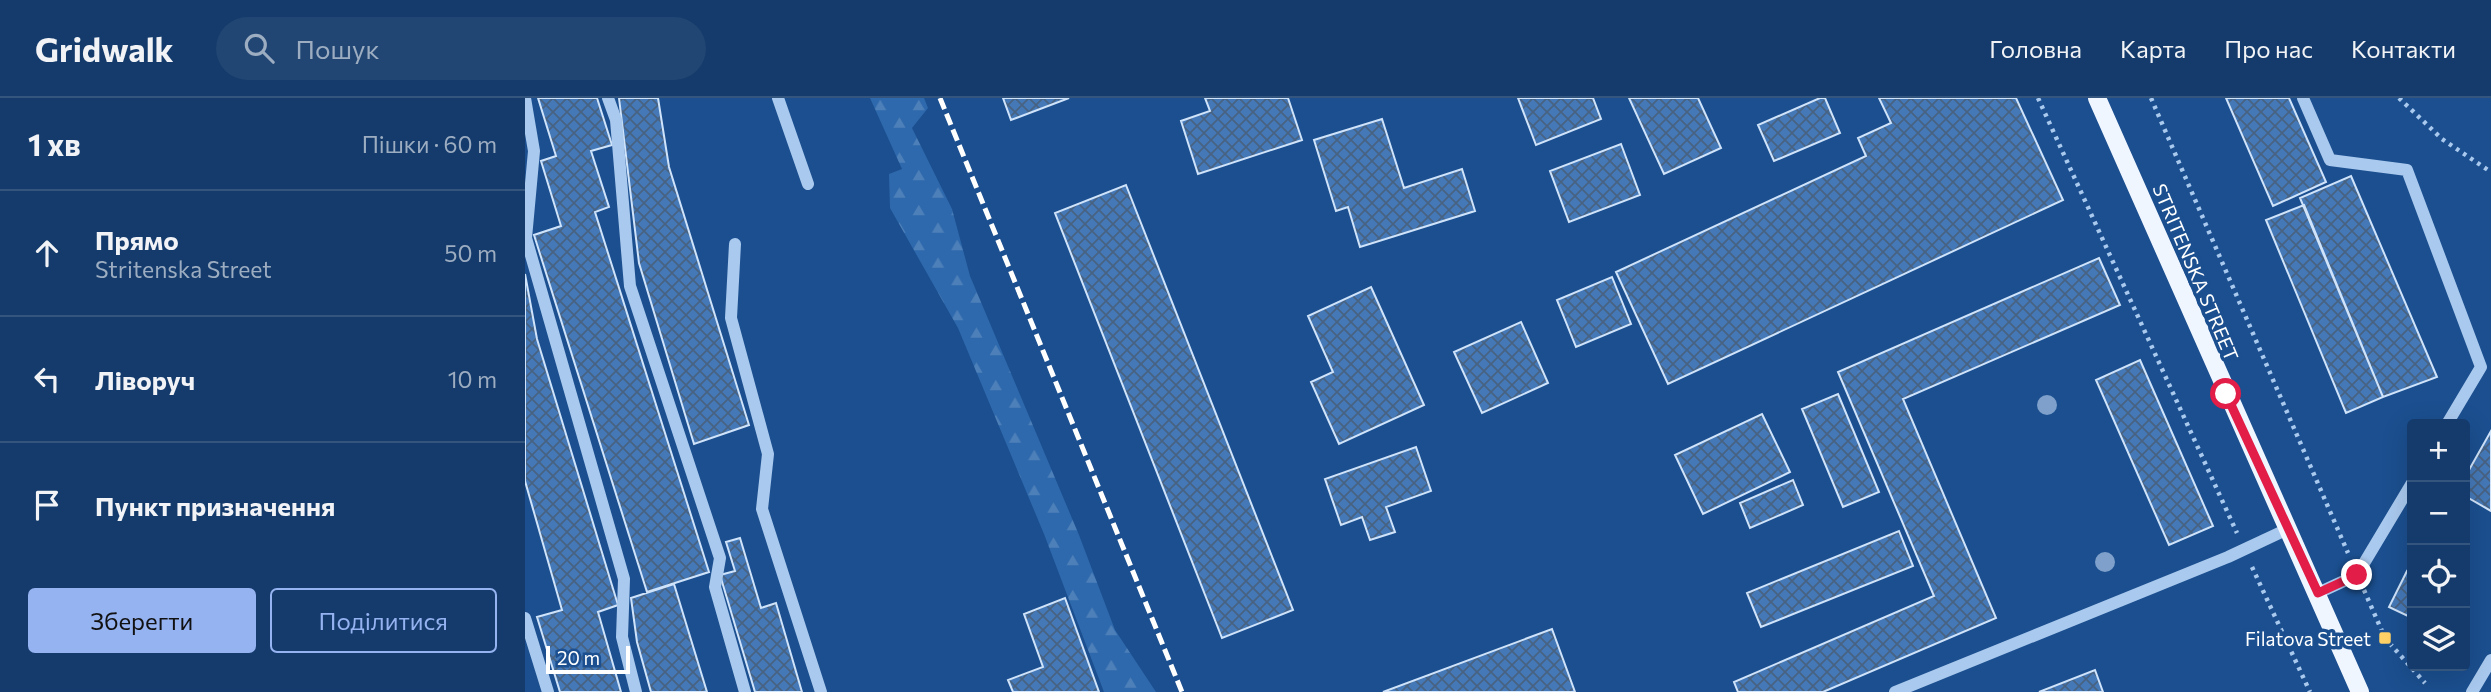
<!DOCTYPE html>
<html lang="uk">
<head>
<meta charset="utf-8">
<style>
  body { margin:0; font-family:Commissioner,sans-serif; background:#214673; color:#f1f3f6 }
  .controls { position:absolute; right:21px; bottom:21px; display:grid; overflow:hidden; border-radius:7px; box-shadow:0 7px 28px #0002 }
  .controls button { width:63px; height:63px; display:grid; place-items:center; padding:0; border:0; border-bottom:2px solid #33557e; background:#143b6b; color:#f1f3f6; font:35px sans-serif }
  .scale { position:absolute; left:21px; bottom:18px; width:84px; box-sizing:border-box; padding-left:7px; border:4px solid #fff; border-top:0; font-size:19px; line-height:24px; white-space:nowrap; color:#fff; -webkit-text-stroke:5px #1b4f8f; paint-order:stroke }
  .stop { position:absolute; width:21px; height:21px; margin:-16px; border:5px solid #e11d48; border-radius:50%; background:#fff }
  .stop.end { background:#e11d48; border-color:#fff; box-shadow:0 2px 7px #0008 }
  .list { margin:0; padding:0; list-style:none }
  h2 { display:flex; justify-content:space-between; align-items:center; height:91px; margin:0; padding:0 28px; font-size:30px }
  h2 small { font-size:23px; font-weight:400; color:#9dadc1 }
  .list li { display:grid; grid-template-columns:46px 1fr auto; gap:21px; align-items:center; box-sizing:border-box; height:126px; padding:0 28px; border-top:2px solid #33557e }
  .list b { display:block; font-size:26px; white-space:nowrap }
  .list p { margin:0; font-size:23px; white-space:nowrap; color:#9dadc1 }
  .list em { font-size:23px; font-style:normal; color:#9dadc1 }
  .actions { display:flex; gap:14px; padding:21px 28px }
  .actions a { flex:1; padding:16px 0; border:2px solid #95b2f1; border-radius:7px; text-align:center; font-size:24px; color:#95b2f1 }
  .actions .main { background:#95b2f1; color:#111 }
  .icon { flex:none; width:38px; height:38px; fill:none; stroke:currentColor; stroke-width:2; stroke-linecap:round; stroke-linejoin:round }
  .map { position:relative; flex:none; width:1966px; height:594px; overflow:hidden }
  header { display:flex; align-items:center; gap:42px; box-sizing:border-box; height:98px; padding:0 35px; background:#143b6b; border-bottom:2px solid #33557e }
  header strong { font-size:33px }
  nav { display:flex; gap:38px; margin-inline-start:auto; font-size:24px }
  .search { width:490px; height:63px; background:#214673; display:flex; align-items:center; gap:18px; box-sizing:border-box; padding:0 24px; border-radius:38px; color:#9dadc1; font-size:26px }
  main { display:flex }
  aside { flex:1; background:#143b6b }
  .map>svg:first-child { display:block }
</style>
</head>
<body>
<header>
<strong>Gridwalk</strong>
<div class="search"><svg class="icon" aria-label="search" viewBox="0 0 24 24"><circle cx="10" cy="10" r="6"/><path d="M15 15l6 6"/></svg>Пошук</div>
<nav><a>Головна</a><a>Карта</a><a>Про нас</a><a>Контакти</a></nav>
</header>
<main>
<aside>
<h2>1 хв<small>Пішки · 60 m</small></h2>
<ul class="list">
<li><svg class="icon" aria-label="ahead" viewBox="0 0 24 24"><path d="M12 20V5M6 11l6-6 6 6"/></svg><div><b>Прямо</b><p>Stritenska Street</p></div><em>50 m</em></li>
<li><svg class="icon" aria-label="left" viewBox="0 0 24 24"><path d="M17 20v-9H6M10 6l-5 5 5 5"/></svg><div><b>Ліворуч</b></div><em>10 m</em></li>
<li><svg class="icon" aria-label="arrive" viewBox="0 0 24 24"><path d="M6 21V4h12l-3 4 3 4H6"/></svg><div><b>Пункт призначення</b></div></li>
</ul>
<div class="actions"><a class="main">Зберегти</a><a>Поділитися</a></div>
</aside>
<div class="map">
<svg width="1966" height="594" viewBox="0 0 1966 594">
  <defs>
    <pattern id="forest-firs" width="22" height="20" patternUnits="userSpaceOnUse" patternTransform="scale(1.75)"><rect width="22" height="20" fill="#2e69ad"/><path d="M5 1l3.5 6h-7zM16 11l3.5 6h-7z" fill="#4d80b9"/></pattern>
    <pattern id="building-cross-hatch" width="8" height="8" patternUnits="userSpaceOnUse" patternTransform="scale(1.75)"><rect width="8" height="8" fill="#4478b7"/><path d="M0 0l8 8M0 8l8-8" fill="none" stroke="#486282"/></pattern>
  </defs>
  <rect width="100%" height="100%" fill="#1b4f8f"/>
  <path fill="url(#forest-firs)" d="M345,0H399L403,10L387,30L427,111L445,178L554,437L590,532L631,594H579L519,436L433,230L365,110L364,76L377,71Z"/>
  <path fill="url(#building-cross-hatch)" stroke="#cfe3fa" stroke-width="2" d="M13,0H72L87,47L66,53L84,109L70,114L184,474L122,494L9,137L36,128L16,63L31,58Z
    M94,0H133L144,69L224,327L169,346L114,165Z
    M478,0H544L486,22Z
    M680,0H763L777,42L673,76L656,23L685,13Z
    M993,0H1068L1076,21L1011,47Z
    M1104,0H1173L1196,50L1139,76Z
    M1295,0H1300L1315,35L1249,63L1233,27Z
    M1354,0H1491L1538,102L1143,286L1091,174L1341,58L1333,40L1366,25Z
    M1701,0H1764L1801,84L1748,108Z
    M857,21L879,90L937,71L950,113L835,149L823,109L811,113L789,42Z
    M1096,46L1115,97L1044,124L1025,73Z
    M1826,78L1912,279L1858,299L1775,100Z
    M601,87L768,512L697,540L530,115Z
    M1779,107L1858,299L1821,315L1741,122Z
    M1574,160L1595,207L1378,301L1471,520L1298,594H1213L1209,584L1409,498L1313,274Z
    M0,176L12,241L93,507L73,514L96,594H35L12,519L37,512L0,383Z
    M1087,179L1106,226L1051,249L1032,202Z
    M846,189L899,307L814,346L786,284L808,274L783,218Z
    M996,224L1023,285L957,315L929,254Z
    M1615,262L1688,428L1644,447L1571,282Z
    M1313,296L1354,394L1318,409L1277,311Z
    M1237,316L1265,374L1178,416L1150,357Z
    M1966,333V413L1940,398V379Z
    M891,349L906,393L861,409L870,434L845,442L837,419L816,427L800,381Z
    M1268,382L1278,407L1225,430L1215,405Z
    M1374,433L1388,468L1236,529L1222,495Z
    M215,440L236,510L251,505L277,594H230L195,477L210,473L201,444Z
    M1882,473L1887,476V520L1864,509Z
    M149,486L182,594H126L112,544L106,500Z
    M540,500L574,594H488L483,582L518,569L499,516Z
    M1027,531L1050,594H858Z
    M1570,572L1578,594H1514Z"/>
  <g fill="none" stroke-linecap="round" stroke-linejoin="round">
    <path stroke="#a9c9ee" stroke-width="4.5" stroke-dasharray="3.5 5" stroke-linecap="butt" d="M1513,0L1712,435
      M1626,0L1823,455
      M1874,0L1917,41L1966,74
      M1727,469L1785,594
      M1839,492L1860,540L1900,585"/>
    <path stroke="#a9c9ee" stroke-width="12" d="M0,0L9,53L1,140L99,481L97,539L111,594
      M83,0L91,22L105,188L195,460L190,489L220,594
      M253,0L283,86
      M1778,0L1805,62L1882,72L1956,269L1922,326
      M210,146L206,220L243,356L237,411L296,594
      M1793,495L1832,477L1887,385
      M0,520L23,594
      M1370,594L1703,459L1763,431
      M1947,594L1966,562"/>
    <path stroke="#f0f6ff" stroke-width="18" d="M1572,0L1835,594"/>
    <path stroke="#fff" stroke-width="5" stroke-dasharray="12 5" stroke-linecap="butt" d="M415,0L657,594"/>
  </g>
  <g fill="#7ea0ca">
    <circle cx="1522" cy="307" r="10"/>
    <circle cx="1580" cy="464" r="10"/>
  </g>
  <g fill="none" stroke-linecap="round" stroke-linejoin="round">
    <path stroke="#e11d48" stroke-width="9" d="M1701,296L1793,495L1832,477"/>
  </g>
  <rect fill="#ffd166" stroke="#1b4f8f" stroke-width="2.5" x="1853" y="533" width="14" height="14" rx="3.5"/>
  <g text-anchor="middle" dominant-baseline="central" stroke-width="7" stroke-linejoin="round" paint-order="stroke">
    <g font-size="19" fill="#fff" stroke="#1b4f8f">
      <text transform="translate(1671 174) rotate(67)">STRITENSKA STREET</text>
    </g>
    <g font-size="19" fill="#fff" stroke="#1b4f8f" text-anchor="end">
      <text x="1846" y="540">Filatova Street</text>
    </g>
  </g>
</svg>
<div class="controls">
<button>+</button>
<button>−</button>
<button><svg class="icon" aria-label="locate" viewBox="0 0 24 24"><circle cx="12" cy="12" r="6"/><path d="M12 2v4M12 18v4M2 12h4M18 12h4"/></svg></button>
<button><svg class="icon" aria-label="layers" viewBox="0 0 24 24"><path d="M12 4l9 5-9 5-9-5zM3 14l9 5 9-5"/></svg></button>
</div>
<div class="scale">20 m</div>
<div class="stop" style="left:1701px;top:296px"></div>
<div class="stop end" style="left:1832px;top:477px"></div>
</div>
</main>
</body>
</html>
